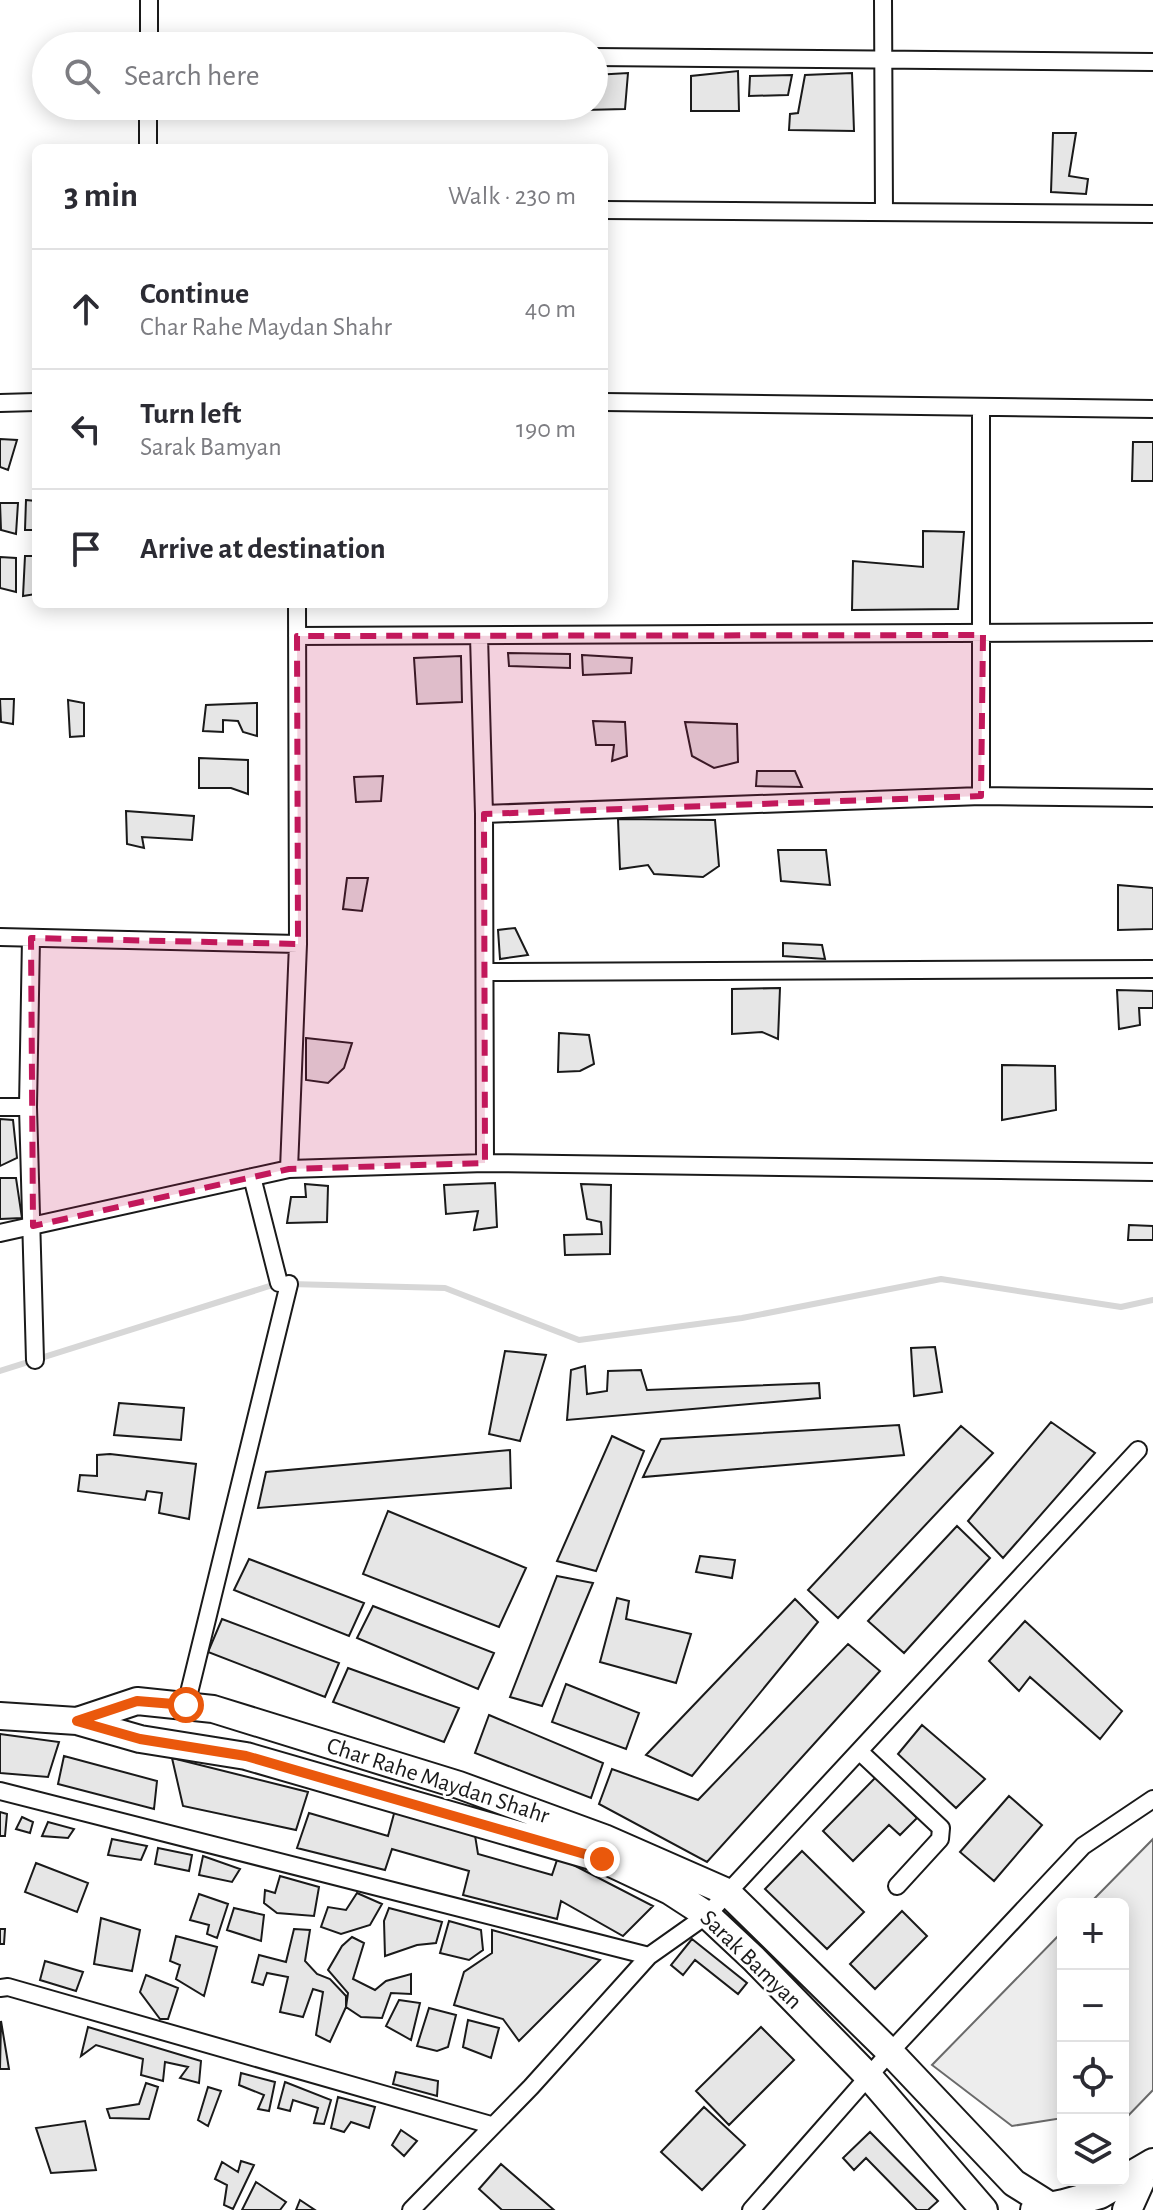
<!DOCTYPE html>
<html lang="en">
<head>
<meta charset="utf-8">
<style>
  body { margin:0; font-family:"Alegreya Sans",sans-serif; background:#f2f2f3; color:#2b2b33 }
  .controls { position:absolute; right:24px; bottom:24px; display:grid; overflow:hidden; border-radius:12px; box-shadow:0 4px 20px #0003 }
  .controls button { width:72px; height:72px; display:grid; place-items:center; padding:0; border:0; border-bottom:2px solid #e1e1e2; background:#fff; color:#2b2b33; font:40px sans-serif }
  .stop { position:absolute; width:24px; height:24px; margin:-18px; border:6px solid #ea580c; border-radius:50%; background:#fff }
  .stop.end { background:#ea580c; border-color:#fff; box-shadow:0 2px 8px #0008 }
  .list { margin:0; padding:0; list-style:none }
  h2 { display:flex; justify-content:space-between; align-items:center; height:104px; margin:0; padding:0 32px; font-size:34px }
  h2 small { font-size:26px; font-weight:400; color:#7c7c81 }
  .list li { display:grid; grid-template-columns:52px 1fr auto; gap:24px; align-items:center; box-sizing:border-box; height:120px; padding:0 32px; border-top:2px solid #e1e1e2 }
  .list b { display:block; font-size:30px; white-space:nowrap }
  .list p { margin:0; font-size:26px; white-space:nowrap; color:#7c7c81 }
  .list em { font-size:26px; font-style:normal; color:#7c7c81 }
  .icon { flex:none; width:44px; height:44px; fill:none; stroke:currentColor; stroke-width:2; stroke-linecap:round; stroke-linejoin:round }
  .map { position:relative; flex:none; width:1153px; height:2210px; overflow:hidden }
  .search { position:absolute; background:#fff; box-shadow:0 4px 20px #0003; left:32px; top:32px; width:576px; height:88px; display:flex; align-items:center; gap:20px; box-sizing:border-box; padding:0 28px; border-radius:44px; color:#7c7c81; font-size:30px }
  .panel { position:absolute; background:#fff; box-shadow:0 4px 20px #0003; left:32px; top:144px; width:576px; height:464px; border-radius:12px }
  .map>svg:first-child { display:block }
</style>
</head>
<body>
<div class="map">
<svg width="1153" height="2210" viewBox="0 0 1153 2210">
  <rect width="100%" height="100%" fill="#fff"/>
  <path fill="#ededed" stroke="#6a6a6a" stroke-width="2" d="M1153,1839V2090L1123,2121V1904H1089Z
    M1063,1931V2118L1012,2126L932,2065Z"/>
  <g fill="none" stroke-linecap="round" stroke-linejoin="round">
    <path stroke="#d7d7d7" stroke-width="6" d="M290,1284L445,1288L579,1340L742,1318L941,1279L1121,1307L1153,1300
      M0,1371L279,1283"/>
  </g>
  <path fill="#e6e6e6" stroke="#1a1a1a" stroke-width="2" d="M738,71L739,111H691V76Z
    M628,73L625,109L584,110V106H594V75Z
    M852,73L854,131L789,130L790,114L798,113L805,75Z
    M792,75L788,95L749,96L750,76Z
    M1053,133H1076L1069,176L1088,179L1086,194L1051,192Z
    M0,439L17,440L8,470L0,467Z
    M1133,442H1153V481H1132Z
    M26,500L36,501V530H25Z
    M0,503H18L16,534L1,530Z
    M923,531L964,532L958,609L852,610L853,561L923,567Z
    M25,556H36V594L23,596Z
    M0,557L16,558V592L0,588Z
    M508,653L570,654V668L509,666Z
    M582,655L632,658L631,673L583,675Z
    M461,656L462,702L417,704L414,658Z
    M0,699H14L13,724L1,722Z
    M68,700L84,703V736L70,737Z
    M257,703V736L243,732L238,721L223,720V732L203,731L206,705Z
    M593,721L625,722L627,756L612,761L614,745H596Z
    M685,722L737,724L738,762L714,768L692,756Z
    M199,758L248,760V794L231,788H199Z
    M757,771H795L802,787L756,786Z
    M383,776L381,801L356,802L354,777Z
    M126,811L194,816L192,840L142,837L144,848L127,844Z
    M618,819L715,820L719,866L703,877L654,874L648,865L620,869Z
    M778,850H826L830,885L781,881Z
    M347,878H368L362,911L343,909Z
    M1118,885L1153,888V929L1118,930Z
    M515,928L528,955L500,959L498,930Z
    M783,943L822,945L825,959L783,956Z
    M780,988L778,1039L762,1032L732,1034V989Z
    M1117,990L1153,991V1008H1139L1140,1025L1119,1029Z
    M559,1033L589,1035L594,1064L580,1071L558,1072Z
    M306,1038L352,1043L344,1068L328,1083L306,1080Z
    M1002,1065L1055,1066L1056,1110L1002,1120Z
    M0,1119L13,1120L17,1158L0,1166Z
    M0,1178H16L22,1218L0,1219Z
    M495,1183L497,1227L474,1230L478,1211L446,1214L444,1185Z
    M305,1184L328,1186L327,1222L287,1223L291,1197H306Z
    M581,1184L611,1185L610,1254L565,1255L564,1235L602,1234L601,1222L587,1219Z
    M1129,1225L1153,1226V1240H1128Z
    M935,1347L942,1392L914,1396L911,1348Z
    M505,1351L546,1355L520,1441L489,1434Z
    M585,1366L587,1394L607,1391L608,1371L641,1370L647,1390L819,1383L820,1398L567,1420L571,1370Z
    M119,1403L184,1408L181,1440L114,1435Z
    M1051,1422L1095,1453L1003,1558L968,1521Z
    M899,1425L904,1455L643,1477L661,1439Z
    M961,1426L993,1453L838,1618L808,1590Z
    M612,1436L644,1451L596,1571L557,1561Z
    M510,1450L511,1488L258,1508L266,1472Z
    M110,1454L196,1464L189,1519L159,1513L162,1493L147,1491L145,1500L78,1491L80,1475L97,1476V1455Z
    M388,1511L526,1568L499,1627L363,1574Z
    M957,1526L990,1558L904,1653L868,1621Z
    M700,1556L735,1560L732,1578L696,1572Z
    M249,1559L364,1603L349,1636L234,1590Z
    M557,1576L593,1583L542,1706L510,1697Z
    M617,1598L629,1601L626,1619L691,1634L676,1683L600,1662Z
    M795,1599L818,1622L692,1776L646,1755Z
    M373,1606L494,1653L478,1689L357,1638Z
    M222,1619L339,1663L325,1697L208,1652Z
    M1025,1621L1122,1711L1100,1739L1030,1677L1019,1691L989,1661Z
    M848,1644L880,1671L707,1862L599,1804L612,1769L698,1800Z
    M348,1668L459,1708L444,1742L333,1702Z
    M566,1684L639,1713L626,1749L552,1722Z
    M489,1715L603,1763L591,1798L475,1753Z
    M922,1725L985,1779L956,1808L898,1754Z
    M0,1734L59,1742L48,1777L0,1773Z
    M64,1756L157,1781L154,1809L58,1784Z
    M172,1758L308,1792L296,1830L183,1806Z
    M876,1777L917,1818L900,1835L889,1825L853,1861L823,1831Z
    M1009,1796L1042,1825L994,1881L960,1852Z
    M395,1810L474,1829L478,1854L552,1875L558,1857L653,1906L623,1936L561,1901L557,1919L463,1895L469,1871L392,1849L385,1870L297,1848L309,1813L388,1836Z
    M0,1812L7,1814L5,1836H0Z
    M22,1817L33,1822L30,1833L16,1829Z
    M48,1822L74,1829L68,1838L42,1836Z
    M112,1839L147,1846L141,1860L108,1855Z
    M158,1848L192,1855L189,1871L155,1864Z
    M802,1851L864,1912L827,1949L765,1889Z
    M203,1856L240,1869L232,1882L199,1875Z
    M36,1863L88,1883L77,1912L25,1892Z
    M280,1876L319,1887L314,1916L277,1913L264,1903L265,1890L275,1893Z
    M357,1893L382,1904L370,1925L341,1934L321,1927L328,1907L346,1910Z
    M199,1894L228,1904L217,1938L207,1934L209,1925L190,1920Z
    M234,1908L264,1915L261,1941L227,1930Z
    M389,1908L442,1922L436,1943L417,1945L385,1956L384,1921Z
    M902,1911L927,1936L875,1989L850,1964Z
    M101,1918L140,1930L132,1971L94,1964Z
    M449,1921L481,1930L483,1950L469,1960L440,1953Z
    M0,1929H5L4,1944H0Z
    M294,1929L310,1930L305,1961L317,1974L330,1979L346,1996V2007L330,2042L316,2035L323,1992L313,1989L303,2017L280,2012L288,1977L267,1973L263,1985L252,1982L259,1955L286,1962Z
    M492,1930L600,1960L519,2041L503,2019L454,2005L464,1972L492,1953Z
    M176,1936L217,1947L204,1996L176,1979L180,1965L170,1961Z
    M352,1937L364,1943L353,1979L375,1990L386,1981L411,1974V1994L391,1993L382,2018L361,2017L346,2007L348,1993L328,1970L342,1946Z
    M692,1939L747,1983L738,1994L695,1960L683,1975L671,1965Z
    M45,1961L83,1972L76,1991L40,1980Z
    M146,1975L178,1988L168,2019H160L140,1992Z
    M399,2000L420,2003L411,2040L386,2026Z
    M429,2008L456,2015L448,2047L437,2051L417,2046Z
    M468,2020L499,2028L491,2058L463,2047Z
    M1,2021L9,2069H0Z
    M88,2027L201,2061L199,2083L180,2078L188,2067L165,2062L163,2081L141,2075L143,2059L96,2045L81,2056Z
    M761,2027L794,2060L729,2125L696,2091Z
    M396,2072L438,2081L437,2096L393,2084Z
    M241,2073L275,2082L269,2111L258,2109L264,2095L239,2085Z
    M285,2082L331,2100L324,2124L314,2123L318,2108L293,2100L290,2111L278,2108Z
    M146,2083L158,2087L149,2119L110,2118L107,2109L139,2104Z
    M208,2087L221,2091L208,2126L198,2120Z
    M338,2097L375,2107L369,2128L351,2122L344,2132L331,2128Z
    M704,2107L745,2145L702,2190L661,2152Z
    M85,2121L96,2170L51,2173L36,2128Z
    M401,2130L417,2141L404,2156L392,2145Z
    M870,2132L938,2201L928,2210H917L866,2158L854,2170L843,2158Z
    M241,2161L254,2165L233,2209L224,2205L227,2185L215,2179L222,2162L238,2172Z
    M501,2164L554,2210H502L479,2189Z
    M256,2182L286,2202L280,2210H242Z
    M300,2200L315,2210H296Z"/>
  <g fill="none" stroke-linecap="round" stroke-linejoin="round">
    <g stroke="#1a1a1a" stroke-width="20">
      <path id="minor" d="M883,0L884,212
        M149,46V0
        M594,57L1153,62
        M148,148V106
        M604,210L1153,214
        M604,402L1153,409
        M0,403L36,402
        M297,636L1153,632
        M479,636L484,814L981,796V407
        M981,796L1153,798
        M0,937L298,944
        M31,938L28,1107L35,1360
        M485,972L1153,969
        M0,1107H28
        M485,1163L1153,1172
        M289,1169L298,944L297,604
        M252,1177L279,1283
        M0,1233L289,1169L485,1163L484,814
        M186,1705L289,1284
        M859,1751L941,1828L940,1839L897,1886
        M0,1791L649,1956
        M0,1988L8,1987L491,2125
        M411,2210L531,2087L649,1956L707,1915L1138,1450
        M751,2210L890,2052L1083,1846L1153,1799"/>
    </g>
    <g stroke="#1a1a1a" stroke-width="30">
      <path id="primary" d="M0,1716L77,1721L140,1739L246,1756L602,1859L670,1891L707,1915L754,1959L871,2079L984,2210
        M77,1721L137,1701L213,1709L459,1785L604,1838L727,1892L890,2052L1014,2183L1049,2205"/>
    </g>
    <g stroke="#1a1a1a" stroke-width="32">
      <path id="trunk" d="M1064,2204L1100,2194L1153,2163
        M1035,2210L1064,2204L1081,2209
        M1127,2210L1145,2170"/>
    </g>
    <use href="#minor" stroke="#fff" stroke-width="16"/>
    <use href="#primary" stroke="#fff" stroke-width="26"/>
    <use href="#trunk" stroke="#fff" stroke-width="28"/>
  </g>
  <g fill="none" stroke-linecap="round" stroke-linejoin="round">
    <path stroke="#ea580c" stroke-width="10" d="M186,1705L137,1701L77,1721L140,1739L246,1756L602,1859"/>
  </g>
  <path fill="#c2185b" fill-opacity="0.2" stroke="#c2185b" stroke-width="6" stroke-dasharray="16 10" stroke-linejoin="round" d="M983,635L981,796L484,814L485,1163L289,1169L33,1226L31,938L298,944L297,636Z"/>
  <g text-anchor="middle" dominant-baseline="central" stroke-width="6" stroke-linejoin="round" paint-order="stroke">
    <g font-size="24" fill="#1a1a1a" stroke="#fff">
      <text transform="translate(438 1781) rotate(18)">Char Rahe Maydan Shahr</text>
      <text transform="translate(751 1960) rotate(44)">Sarak Bamyan</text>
    </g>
  </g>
</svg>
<div class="controls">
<button>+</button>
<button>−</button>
<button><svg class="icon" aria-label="locate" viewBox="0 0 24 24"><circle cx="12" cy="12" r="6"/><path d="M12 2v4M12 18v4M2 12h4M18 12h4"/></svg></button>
<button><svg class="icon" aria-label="layers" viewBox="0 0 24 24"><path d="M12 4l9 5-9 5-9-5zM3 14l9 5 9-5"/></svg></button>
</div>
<div class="stop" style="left:186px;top:1705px"></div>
<div class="stop end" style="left:602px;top:1859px"></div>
<div class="search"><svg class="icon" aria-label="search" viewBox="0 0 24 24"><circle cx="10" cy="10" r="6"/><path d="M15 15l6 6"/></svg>Search here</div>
<section class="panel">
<h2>3 min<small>Walk · 230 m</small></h2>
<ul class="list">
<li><svg class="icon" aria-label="ahead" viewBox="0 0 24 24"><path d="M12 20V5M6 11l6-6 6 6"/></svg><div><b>Continue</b><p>Char Rahe Maydan Shahr</p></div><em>40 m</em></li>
<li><svg class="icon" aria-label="left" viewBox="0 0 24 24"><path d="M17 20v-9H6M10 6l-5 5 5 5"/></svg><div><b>Turn left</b><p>Sarak Bamyan</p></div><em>190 m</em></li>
<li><svg class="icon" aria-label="arrive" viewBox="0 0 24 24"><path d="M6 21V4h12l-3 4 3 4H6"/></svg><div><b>Arrive at destination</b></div></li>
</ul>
</section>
</div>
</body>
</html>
